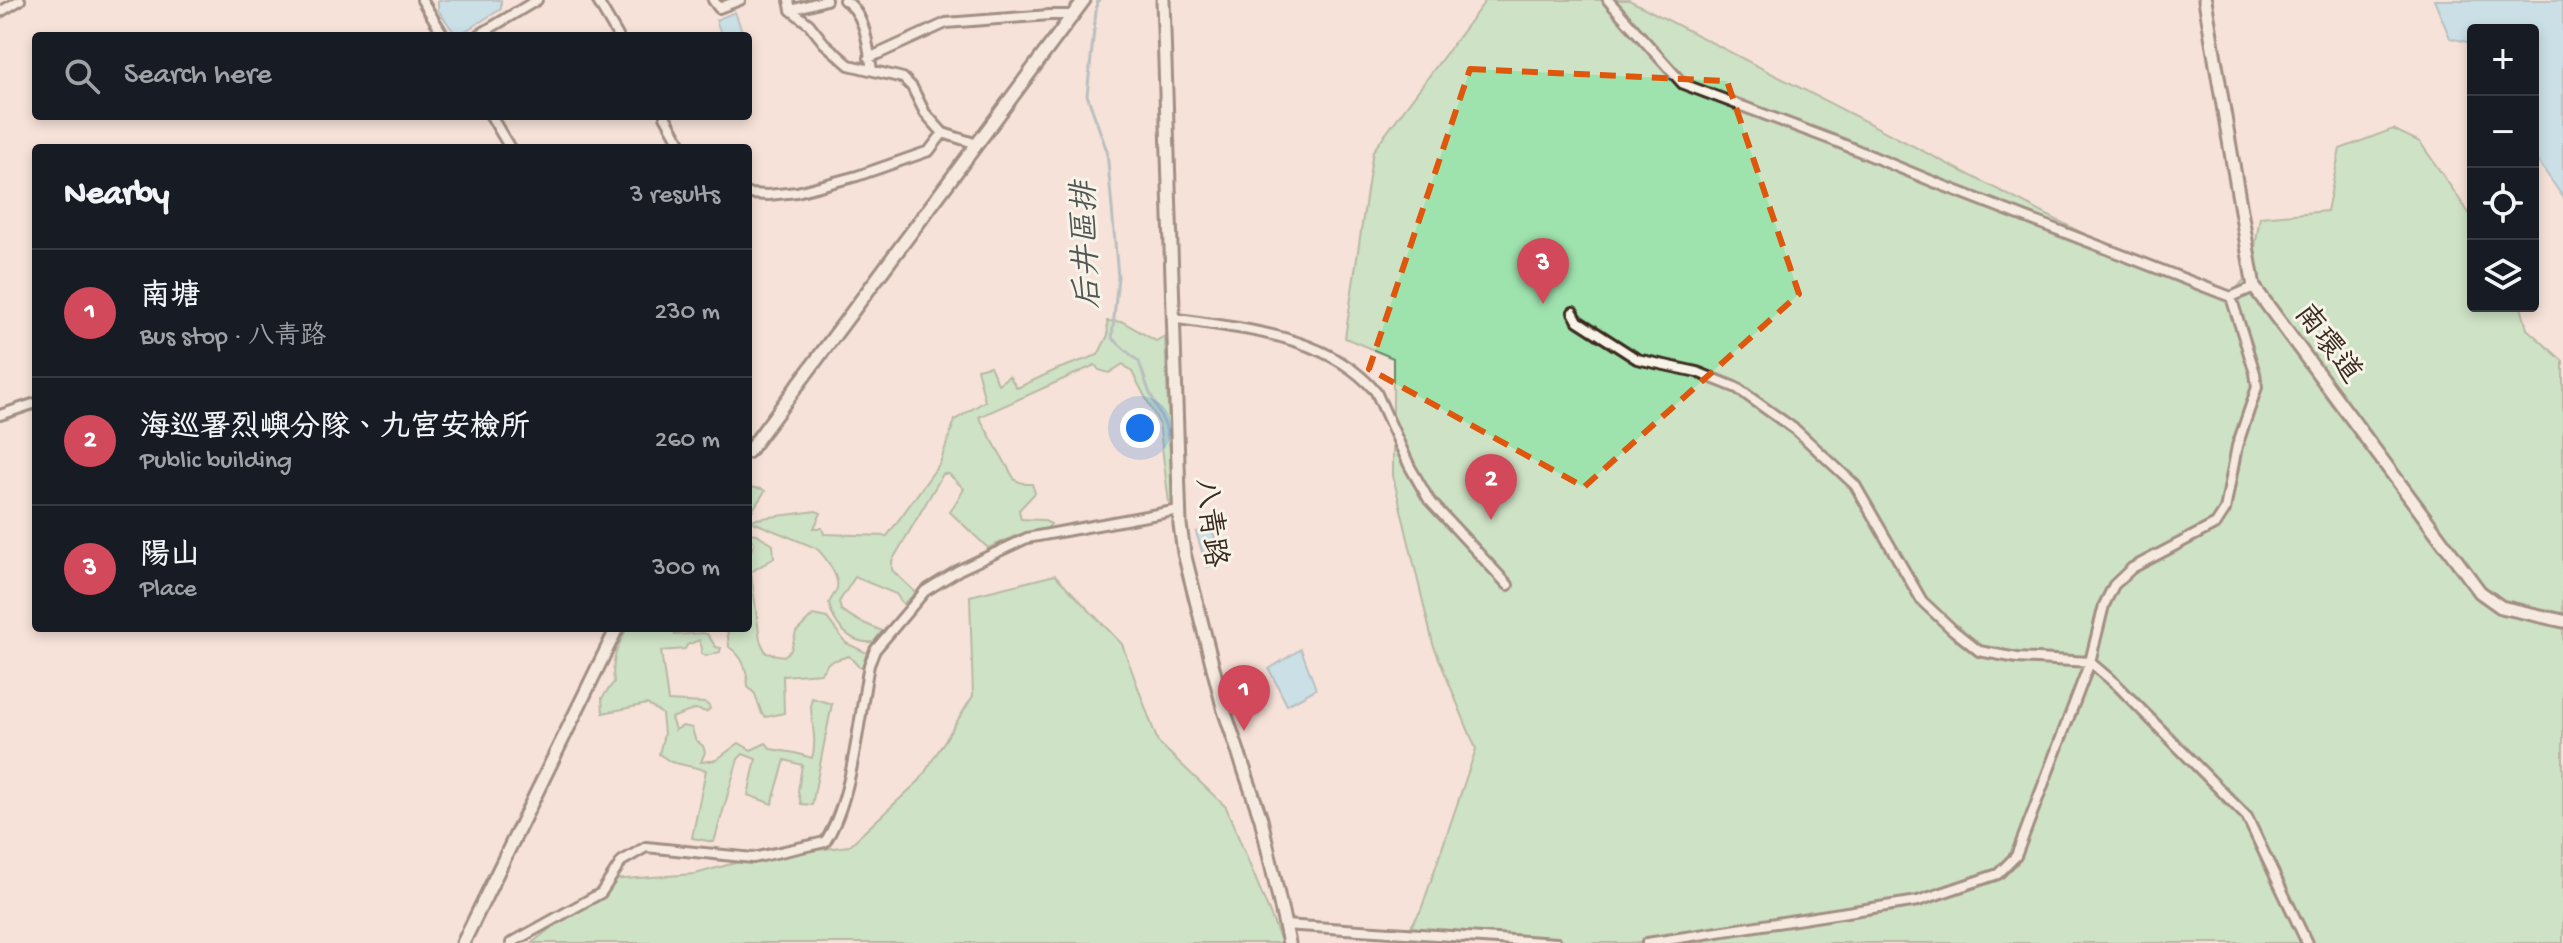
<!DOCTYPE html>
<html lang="en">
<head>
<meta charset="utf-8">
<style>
  body { margin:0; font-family:"Gochi Hand","LXGW WenKai TC",sans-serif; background:#20242c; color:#f1f3f6 }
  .controls { position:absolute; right:24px; top:24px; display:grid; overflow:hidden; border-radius:8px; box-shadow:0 4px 12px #0003 }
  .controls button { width:72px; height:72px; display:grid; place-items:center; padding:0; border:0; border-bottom:2px solid #363941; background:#171b24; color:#f1f3f6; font:40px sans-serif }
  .you { position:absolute; left:1140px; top:428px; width:28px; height:28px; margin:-20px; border:6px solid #fff; border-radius:50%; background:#1a73e8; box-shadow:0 0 0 12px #1a73e833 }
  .badge { display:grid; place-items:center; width:52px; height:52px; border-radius:50%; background:#d1495b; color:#fff; font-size:26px; font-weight:700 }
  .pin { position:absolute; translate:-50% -66px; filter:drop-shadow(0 2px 4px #0008) }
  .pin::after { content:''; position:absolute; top:42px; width:28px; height:24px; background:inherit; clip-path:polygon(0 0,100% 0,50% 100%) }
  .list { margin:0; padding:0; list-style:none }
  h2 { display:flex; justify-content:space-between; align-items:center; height:104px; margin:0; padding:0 32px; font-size:34px }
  h2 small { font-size:26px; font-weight:400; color:#9ea1a6 }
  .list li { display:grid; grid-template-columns:52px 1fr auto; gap:24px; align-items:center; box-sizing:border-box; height:128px; padding:0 32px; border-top:2px solid #363941 }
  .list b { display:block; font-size:30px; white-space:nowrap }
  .list p { margin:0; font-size:26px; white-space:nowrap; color:#9ea1a6 }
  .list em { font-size:26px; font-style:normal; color:#9ea1a6 }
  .icon { flex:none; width:44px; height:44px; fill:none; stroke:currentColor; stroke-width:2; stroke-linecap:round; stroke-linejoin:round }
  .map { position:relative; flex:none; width:2563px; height:943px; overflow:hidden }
  .search { position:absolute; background:#171b24; box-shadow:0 4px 12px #0003; left:32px; top:32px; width:720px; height:88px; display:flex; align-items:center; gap:20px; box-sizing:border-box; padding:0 28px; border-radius:8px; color:#9ea1a6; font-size:30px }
  .panel { position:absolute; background:#171b24; box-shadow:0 4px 12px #0003; left:32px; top:144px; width:720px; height:488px; border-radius:8px }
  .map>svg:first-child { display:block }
</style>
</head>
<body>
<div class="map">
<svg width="2563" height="943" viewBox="0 0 2563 943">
  <rect width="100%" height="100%" fill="#f6e2d8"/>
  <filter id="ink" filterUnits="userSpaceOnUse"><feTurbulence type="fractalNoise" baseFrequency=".0125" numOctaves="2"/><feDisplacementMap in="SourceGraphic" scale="16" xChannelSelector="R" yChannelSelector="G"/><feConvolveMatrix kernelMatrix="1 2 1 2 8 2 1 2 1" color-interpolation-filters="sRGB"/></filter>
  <g filter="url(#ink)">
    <path fill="#9ee2ae" stroke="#6c8666" stroke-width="2" d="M1486,0H1629L2123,254L2230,297L2251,271L2260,217L2327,211L2340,149L2393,129L2420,142L2473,219V306H2521L2527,329L2563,361V943H1401L1421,910L1476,749L1433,644L1393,476V358L1345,338L1373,151Z
      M1107,321L1123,322L1156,341L1165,336L1172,501L1169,503L1159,423L1132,372L1123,364L1109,373L1099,370L1095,365L979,417L1015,480L1025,484H1032L1035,493L1019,510L1021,519L1043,520L1051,524L1046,530L1017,535L988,548L950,512L964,489L949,474H943L892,561V570L916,593L903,604L896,594L855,577L839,602L841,610L859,621L882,631L874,642C850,645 833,624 829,603C831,598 834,595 836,591C842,579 825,556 816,548L748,520L816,511L821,513L814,528H822L824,534L887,536L940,463L955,420L985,401L977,369L990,366L998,384L1009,376L1017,388L1058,369L1098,355L1108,335Z
      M748,487L762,489L765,491L748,517Z
      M748,533L757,534L773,545L774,558L751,572L760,640L766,653L784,656L791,650L796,632L813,615L827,618L846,643L867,653L862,667L858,666L849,656L829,662L821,673L783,676L784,713L766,717L762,714L755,694L748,687C747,670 744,657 729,647L727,628H748V558L754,543L753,540H748Z
      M1055,575L1122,644L1158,742L1226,807L1282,943H532L610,880L695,874L753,858L849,846L920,780L973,696L970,596Z
      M627,628H670L675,635L703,633L707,634L716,647L721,648L720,652L706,656L701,653L702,648L699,640L687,645L685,649L661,651L668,701L705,703L709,706L710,709L706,712L696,709L671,718L675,730L683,726L692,728L695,739L703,746L705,752L701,762L716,760L739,743L751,750L766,743L771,749L795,753L812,758C818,740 810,720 811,702L812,698L832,704L812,805L801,804L798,791L802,765L785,760L772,804L748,795L756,759L743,754L738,759L714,842L692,838L706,770L671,762L659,754L664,734L662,714L647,704L603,713L602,698L614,682C611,660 617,647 627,628Z"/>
    <path fill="#95ddf7" stroke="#7195a0" stroke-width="2" d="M438,0H501V9L462,33L454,32L438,10Z
      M2434,0H2563V197L2533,154V30H2473V47L2467,42L2450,38Z
      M735,12L743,34L722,36L716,20Z
      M1210,527L1226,561L1207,567L1196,532Z
      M1301,649L1316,689L1287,705L1269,669Z"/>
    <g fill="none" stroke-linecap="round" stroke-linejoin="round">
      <path stroke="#7195a0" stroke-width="3" d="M1099,0L1097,2L1087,95L1107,151L1118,277L1112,338L1139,362L1149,391L1165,425L1172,454"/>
      <g stroke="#3b2a1e" stroke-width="14">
        <path id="street" d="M422,0L444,36
          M597,0L618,36
          M713,0L719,8L740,0
          M789,0L791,10L809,24L824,43L849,65L903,78L912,87L925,113L943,133L977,144
          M844,0C866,12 868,48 872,70
          M1608,0L1683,84L1835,141L1939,184L2231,297L2254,287
          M791,10L826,0
          M0,12L20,0
          M477,36L537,0
          M869,58L946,23L1050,15H1073
          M491,116L510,148
          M665,116L683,148
          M748,194L768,195L797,192L857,176L929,151L943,133
          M1573,312L1578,321L1637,359L1697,372L1737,388L1797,431L1855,485L1922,601L1953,630L1979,651L2017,658L2090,662L2117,685L2247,817L2307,943
          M1172,318C1241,329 1327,334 1376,392L1410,467L1429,500L1508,585
          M0,415L36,403
          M1284,925L1557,943
          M511,943L601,893L622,861L646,847L753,858L825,842C853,800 859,716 869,665L875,650L925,591L959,570L1027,538L1179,510
          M1647,943L1918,901L1998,874L2016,856L2090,662L2104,605L2114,585L2132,568L2216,524L2225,510L2237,446L2257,387L2255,373L2231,297"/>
      </g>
      <g stroke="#3b2a1e" stroke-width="17">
        <path id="secondary" d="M1163,0L1180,525L1184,553L1223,707L1261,819L1289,943
          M2205,0L2254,287L2480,592L2501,607L2563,621
          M748,452L1084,0
          M463,943L617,628"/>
      </g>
      <use href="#street" stroke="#f7f3e8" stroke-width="8"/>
      <use href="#secondary" stroke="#f7f3e8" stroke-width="11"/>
    </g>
  </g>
  <path d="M0 0H2563V943H0ZM1470,69L1727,81L1799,294L1584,487L1369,369Z" fill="#f6e2d8" fill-opacity=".55" fill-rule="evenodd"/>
  <path fill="none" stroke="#df570d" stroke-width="6" stroke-dasharray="16 10" stroke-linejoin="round" d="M1470,69L1727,81L1799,294L1584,487L1369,369Z"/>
  <g text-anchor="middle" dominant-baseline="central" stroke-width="6" stroke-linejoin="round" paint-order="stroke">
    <g font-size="30" fill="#3b2a1e" stroke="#f7f3e8">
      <text transform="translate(2326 345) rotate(53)">南環道</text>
      <text transform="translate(1208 523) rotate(83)">八青路</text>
    </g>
    <g font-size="32" font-style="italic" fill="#525754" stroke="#f7f3e8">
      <text transform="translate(1089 245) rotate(-92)">后井區排</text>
    </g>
  </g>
</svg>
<div class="controls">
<button>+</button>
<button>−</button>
<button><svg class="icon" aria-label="locate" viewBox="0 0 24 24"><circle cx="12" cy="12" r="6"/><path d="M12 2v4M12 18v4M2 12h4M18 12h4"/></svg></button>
<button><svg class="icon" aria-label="layers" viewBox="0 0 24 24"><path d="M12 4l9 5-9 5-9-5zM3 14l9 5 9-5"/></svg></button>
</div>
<div class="you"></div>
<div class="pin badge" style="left:1244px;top:731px">1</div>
<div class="pin badge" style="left:1491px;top:520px">2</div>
<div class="pin badge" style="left:1543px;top:304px">3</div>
<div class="search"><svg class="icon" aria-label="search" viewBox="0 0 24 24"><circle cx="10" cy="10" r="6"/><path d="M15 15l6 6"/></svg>Search here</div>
<section class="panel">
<h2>Nearby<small>3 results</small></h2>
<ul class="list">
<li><span class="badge">1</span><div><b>南塘</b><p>Bus stop · 八青路</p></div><em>230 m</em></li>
<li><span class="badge">2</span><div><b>海巡署烈嶼分隊、九宮安檢所</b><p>Public building</p></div><em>260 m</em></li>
<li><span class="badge">3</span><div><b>陽山</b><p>Place</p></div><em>300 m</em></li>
</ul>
</section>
</div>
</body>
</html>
